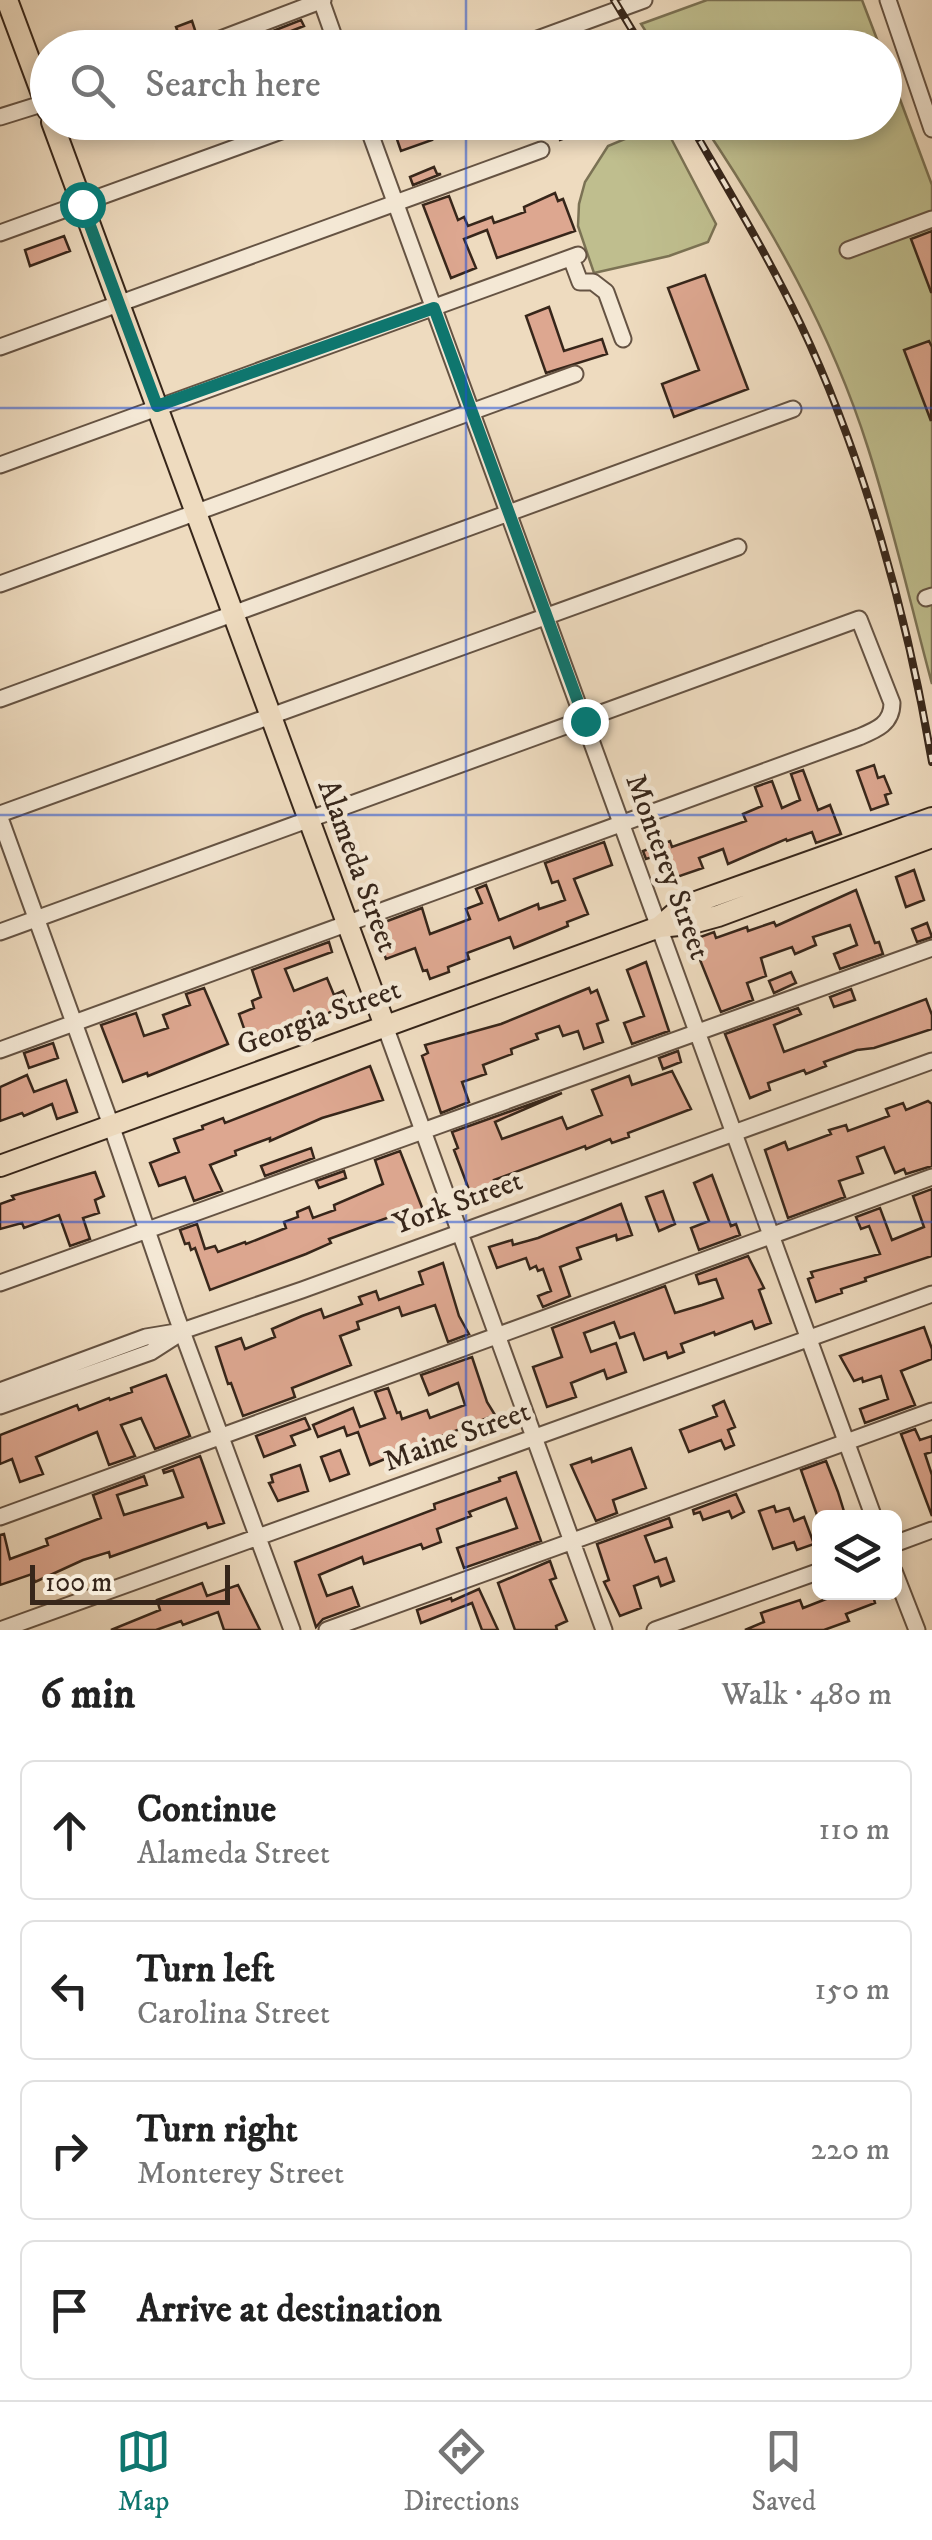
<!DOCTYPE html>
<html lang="en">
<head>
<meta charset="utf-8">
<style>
  body { margin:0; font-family:"IM FELL DW Pica",serif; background:#f6f6f6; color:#222 }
  .controls { position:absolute; right:30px; bottom:30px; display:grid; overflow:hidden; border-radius:15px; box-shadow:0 5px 15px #0003 }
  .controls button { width:90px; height:90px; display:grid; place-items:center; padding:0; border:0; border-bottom:2px solid #e0e0e0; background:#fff; color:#222; font:50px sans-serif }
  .scale { position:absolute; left:30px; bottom:25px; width:200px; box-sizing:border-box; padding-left:10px; border:5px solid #37261a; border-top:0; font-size:28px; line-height:35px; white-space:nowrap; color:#37261a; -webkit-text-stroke:8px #f4e8d5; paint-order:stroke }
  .stop { position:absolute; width:30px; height:30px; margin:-22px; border:8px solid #0f766e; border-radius:50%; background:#fff }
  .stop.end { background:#0f766e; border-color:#fff; box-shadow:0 2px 10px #0008 }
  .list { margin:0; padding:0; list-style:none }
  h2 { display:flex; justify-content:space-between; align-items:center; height:130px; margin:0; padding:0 40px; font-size:42px }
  h2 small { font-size:32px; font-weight:400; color:#767676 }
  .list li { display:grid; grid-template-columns:65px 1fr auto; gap:30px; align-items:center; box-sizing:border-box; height:140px; margin:0 20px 20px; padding:0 20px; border:2px solid #e0e0e0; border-radius:15px }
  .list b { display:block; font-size:38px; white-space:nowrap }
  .list p { margin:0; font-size:32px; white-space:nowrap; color:#767676 }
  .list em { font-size:32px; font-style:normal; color:#767676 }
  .icon { flex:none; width:55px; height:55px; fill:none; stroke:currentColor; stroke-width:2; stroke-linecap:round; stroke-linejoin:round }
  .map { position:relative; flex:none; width:932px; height:1630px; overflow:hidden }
  .search { position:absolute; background:#fff; box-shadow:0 5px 15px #0003; left:30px; right:30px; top:30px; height:110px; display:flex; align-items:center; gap:25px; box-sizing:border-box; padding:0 35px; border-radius:55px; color:#767676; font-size:38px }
  .sheet { height:770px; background:#fff }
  nav { display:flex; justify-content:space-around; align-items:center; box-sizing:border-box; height:140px; border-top:2px solid #e0e0e0; background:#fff; font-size:28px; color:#767676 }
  nav a { display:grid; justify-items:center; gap:5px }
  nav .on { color:#0f766e }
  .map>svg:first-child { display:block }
</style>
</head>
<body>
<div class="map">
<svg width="932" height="1630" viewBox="0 0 932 1630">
  <rect width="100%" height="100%" fill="#eedbbf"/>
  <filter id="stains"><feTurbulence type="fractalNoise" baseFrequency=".002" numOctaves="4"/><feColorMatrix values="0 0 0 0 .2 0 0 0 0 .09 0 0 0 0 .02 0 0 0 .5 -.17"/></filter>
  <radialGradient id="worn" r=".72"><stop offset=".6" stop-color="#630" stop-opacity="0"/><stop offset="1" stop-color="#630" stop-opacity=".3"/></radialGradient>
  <path fill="#bfbe8e" stroke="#7b7254" stroke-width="2.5" d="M707,0H862L880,47H656L641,24Z
    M885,59L932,185V684C911,606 893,526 868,448C831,331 770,224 702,123L884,122Z
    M663,123L716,224L708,242L669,256L594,273L578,226L579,204L585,182L608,146Z"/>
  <path fill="#dda790" stroke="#37261a" stroke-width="2.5" d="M301,20L304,26L276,37L273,31Z
    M192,21L197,36L182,43L176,27Z
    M391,122H426L432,140L401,151Z
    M553,122H604V124L560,140Z
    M434,167L437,174H441L413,185L410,177Z
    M555,193L558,201L563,199L575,231L497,258L487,230L464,239L476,268L451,278L423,205L449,196L458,220L464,217L468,226L492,217L494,223L525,212L524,207Z
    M932,231V292H931L911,239Z
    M64,236L70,251L30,266L25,250Z
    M705,275L748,389L674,417L662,384L699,370L668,288Z
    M549,307L564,351L602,339L607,354L546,373L526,316Z
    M929,341L932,347L931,421L904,350Z
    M874,765L878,778L884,776L891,793L885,795L888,804L871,810L857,771Z
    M803,770L818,810L830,805L841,834L816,843L812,832L787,841L786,839L728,864L723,849L699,858L703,868L674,878L665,853L646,859L643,851L670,841L672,847L746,821L743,814L762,806L755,787L772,781L782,808L800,800L791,774Z
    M604,842L612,865L574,879L588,914L567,922L568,926L514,948L510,937L467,953L469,959L448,967L449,972L430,979L427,970L423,971L415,948L386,959L374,926L422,908L430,934L470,919L466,909L482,903L476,889L486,885L499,920L538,904L539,909L554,904L565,900L558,881L552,883L545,863Z
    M914,870L924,900L906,907L896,877Z
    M856,890L875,943L879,942L883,954L840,969L834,954L857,945L850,925L813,937L816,945L795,954L792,947L761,958L766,976L747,983L753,1000L721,1012L692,940L714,932L716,938L747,927L748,931L774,922L776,926Z
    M927,923L932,937L917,942L912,929Z
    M329,942L332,952L285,969L294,991L327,978L334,995L343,991L348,1002L323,1016L322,1013L248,1040L239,1014L254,1008L252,1001L261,997L252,970Z
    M646,962L669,1031L632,1044L624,1023L644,1016L627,970Z
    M791,972L796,983L774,993L769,981Z
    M204,988L228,1044L148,1076L147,1073L123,1082L101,1025L136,1013L144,1036L168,1028L163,1015L190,1005L186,994Z
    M589,988L591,993L597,990L608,1020L597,1024L603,1042L584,1049L578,1031L563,1036L559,1026L536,1034L538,1039L511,1049L512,1054L483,1065L486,1074L462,1082L469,1102L441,1113L422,1056L428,1053L425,1045L501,1024Z
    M851,989L855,1000L834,1007L830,997Z
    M926,999L932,1015V1029L874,1048L857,1050L824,1062L826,1066L806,1074L804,1070L768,1083L770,1090L750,1098L725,1034L798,1008L801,1014L774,1025L784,1052Z
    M53,1043L58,1058L29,1068L24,1053Z
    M678,1051L681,1062L663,1069L659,1058Z
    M370,1066L383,1100L322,1118L270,1141V1138L235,1151L236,1155L210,1165L222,1191L194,1201L185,1177L159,1186L150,1163L179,1152L174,1139L203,1129L202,1126L223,1118L225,1123Z
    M672,1071L691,1109L628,1133L629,1137L612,1143L610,1139L586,1149L585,1146L494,1180L496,1185L471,1195L454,1150L458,1148L452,1132L562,1093L495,1122L502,1139L562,1117L567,1129L602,1115L592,1090L629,1076L632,1085Z
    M27,1075L34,1092L66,1080L77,1112L57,1119L52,1104L24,1116L22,1113L0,1121V1087Z
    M928,1101L932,1104V1166L906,1174L904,1169L895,1173L884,1147L857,1157L863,1173L839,1181L845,1197L788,1218L765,1150L785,1142L788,1150L831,1134L829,1130L846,1125L848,1131L889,1116L886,1109L903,1103L906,1110Z
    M311,1148L314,1158L265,1176L261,1166Z
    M400,1151L425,1215L402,1225L398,1214L370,1224L329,1239L331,1243L306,1254L210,1290L195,1248L191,1250L189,1243L185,1244L180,1230L197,1224L205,1249L215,1246L218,1252L245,1242L246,1244L286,1228L284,1222L298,1217L297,1212L309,1207L313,1218L335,1210L334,1205L383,1184L375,1160Z
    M344,1171L346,1178L319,1188L316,1181Z
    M95,1172L104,1196L95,1200L99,1213L83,1218L90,1239L70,1246L59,1215L24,1228L22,1223L0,1229V1204L14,1199L12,1196Z
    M712,1175L731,1226L736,1224L740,1235L699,1250L691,1228L709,1221L694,1183Z
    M932,1189V1256L865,1278L866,1281L841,1289L842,1293L816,1302L808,1279L813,1277L811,1272L880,1254L869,1226L861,1229L856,1217L880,1208L892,1240L924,1227L913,1196Z
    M663,1191L675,1224L659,1231L646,1197Z
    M621,1204L632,1235L617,1240L616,1235L577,1248L581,1259L560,1267L570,1296L543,1307L538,1296L551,1291L543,1269L538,1271L536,1266L530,1269L526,1258L497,1268L489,1247L512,1240L513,1245L538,1238Z
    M748,1256L764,1288L759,1290L771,1323L755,1329L752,1321L715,1335L714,1332L681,1344L684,1352L668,1358L666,1352L644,1360L634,1333L620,1338L614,1322L584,1333L591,1352L616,1343L626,1372L607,1379L604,1370L571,1383L576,1397L547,1407L533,1367L562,1357L552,1328L665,1286L675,1313L702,1305L723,1298L716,1279L699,1284L696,1275Z
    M443,1263L459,1316L469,1334L448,1342L435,1305L402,1316L399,1307L357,1322L359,1329L340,1336L351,1365L292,1388L295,1397L243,1416L231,1383L228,1384L216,1347L241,1338L245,1349L275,1337L272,1329L302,1316L321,1309L324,1318L362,1304L359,1297L376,1291L379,1300L423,1284L419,1272Z
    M924,1327L932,1349V1359L901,1371L915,1405L865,1423L860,1409L888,1399L881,1376L863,1382L862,1378L854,1381L840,1356Z
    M472,1357L487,1402L495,1415L370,1465L358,1432L347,1436L344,1427L318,1437L313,1425L353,1408L360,1427L385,1418L375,1392L388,1388L397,1413L400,1412L402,1419L427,1410L430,1418L465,1405L458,1383L429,1395L421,1375Z
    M166,1375L190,1436L155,1449L141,1418L121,1425L135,1456L109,1465L97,1432L36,1457L43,1474L20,1482L12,1459L0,1464V1435L77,1405L79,1410L109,1398L110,1400L132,1392L131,1388Z
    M724,1401L735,1427L728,1430L734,1445L725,1449L721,1440L689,1452L680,1430L717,1416L713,1406Z
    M305,1418L310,1429L291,1436L295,1445L264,1457L256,1436Z
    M915,1429L920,1440L932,1436V1452L925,1454L932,1475V1516L901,1434Z
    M631,1448L646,1488L613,1500L617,1513L596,1521L571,1465L591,1458L592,1462Z
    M340,1450L349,1474L330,1481L321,1457Z
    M200,1456L224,1523L208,1528L206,1523L110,1557L109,1552L83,1560L35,1582L32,1574L0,1585V1535L4,1534L10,1559L48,1545L46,1539L101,1518L93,1495L144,1476L147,1485L117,1495L124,1515L183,1497L173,1470L164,1473L163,1470Z
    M826,1461L838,1492L846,1518H818L801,1470Z
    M300,1465L308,1491L278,1501L269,1483L273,1482L271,1475Z
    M516,1472L541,1541L464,1568L457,1548L517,1528L506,1498L469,1512L471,1516L437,1529L441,1542L423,1549L421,1544L364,1564L362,1557L319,1575L327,1596L352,1587L359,1606L323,1619L316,1627L295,1562L435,1509L434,1504L500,1481L499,1478Z
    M736,1494L744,1512L732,1518L729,1511L703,1520L700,1512L694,1514L693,1510Z
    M774,1506L776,1512L789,1508L794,1521L804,1517L814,1544L797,1550L794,1542L773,1549L759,1511Z
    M669,1518L672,1527L645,1536L655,1562L666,1558L674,1581L661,1586L658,1577L634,1586L641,1608L620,1616L604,1582L609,1580L597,1544Z
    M550,1561L556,1578L550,1580L567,1621L556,1626L557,1630H515L498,1583Z
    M202,1583L207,1596L238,1585L260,1630H224L218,1612L183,1625L181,1621L156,1630H111L160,1610L157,1600Z
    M479,1589L498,1630H482L472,1603L421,1623L417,1610L451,1598L452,1601Z
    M844,1592H872L875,1603L846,1614L849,1621L824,1630H745L764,1622L761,1613L800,1600L803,1608Z"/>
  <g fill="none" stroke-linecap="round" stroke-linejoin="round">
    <g stroke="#655343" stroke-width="19">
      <path id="minor" d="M321,0L338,48
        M888,0L932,129
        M197,48L323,0
        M513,48L644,0
        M0,117L48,102
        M366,122L874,1518
        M0,233L306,122
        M848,250L932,219
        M571,258L580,282H593L606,292L623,339
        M0,347L541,150
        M0,465L578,255
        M0,584L575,374
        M926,598L932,596
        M0,699L793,409
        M0,814L738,547
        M0,818L111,1125L176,1315L292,1630
        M0,932L859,619L892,703C892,724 876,730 859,737L0,1050
        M385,1026L604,1630
        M0,1283L932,948
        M0,1391L146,1337L182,1331L302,1290L932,1061
        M0,1406L151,1352L179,1334
        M0,1517L932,1177
        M894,1544L932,1530
        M894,1571L917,1630
        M0,1630L932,1294
        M327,1630L932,1411
        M655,1630L820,1571"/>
    </g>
    <g stroke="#37261a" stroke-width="24">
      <path id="major" d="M7,0L48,110
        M52,122L385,1026
        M659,927L682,907L932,818
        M0,1166L659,927L689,924L718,916L932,837"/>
    </g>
    <use href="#minor" stroke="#f4e8d5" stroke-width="15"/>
    <use href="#major" stroke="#eedbbf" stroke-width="20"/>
    <g stroke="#37261a" stroke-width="8">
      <path id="rail" d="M614,0L643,48
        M689,122C727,188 767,254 800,323C863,455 908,618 932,762"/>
    </g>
    <use href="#rail" stroke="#f4e8d5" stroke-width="4" stroke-dasharray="11" stroke-linecap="butt"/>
  </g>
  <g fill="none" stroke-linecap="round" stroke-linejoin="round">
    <path stroke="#0f766e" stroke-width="12" d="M82,204L157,406L434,308L585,721"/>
  </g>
  <path fill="none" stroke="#1d4ed8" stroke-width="2.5" stroke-opacity="0.55" d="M466,0V48M466,122V1630M0,408H932M0,815H932M0,1222H932"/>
  <g text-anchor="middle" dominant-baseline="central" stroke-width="9" stroke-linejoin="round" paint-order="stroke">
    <g font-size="30" fill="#37261a" stroke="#f4e8d5">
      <text transform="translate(357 866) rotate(70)">Alameda Street</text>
      <text transform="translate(667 867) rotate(70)">Monterey Street</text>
      <text transform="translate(319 1018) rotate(-20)">Georgia Street</text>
      <text transform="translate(458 1203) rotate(-20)">York Street</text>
      <text transform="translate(457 1437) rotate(-20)">Maine Street</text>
    </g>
  </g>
  <rect width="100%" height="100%" filter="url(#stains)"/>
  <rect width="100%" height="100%" fill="url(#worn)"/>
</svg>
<div class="controls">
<button><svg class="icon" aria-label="layers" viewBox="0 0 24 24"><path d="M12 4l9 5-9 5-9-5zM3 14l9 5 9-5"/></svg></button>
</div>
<div class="scale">100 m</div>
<div class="stop" style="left:82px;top:204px"></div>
<div class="stop end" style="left:585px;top:721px"></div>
<div class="search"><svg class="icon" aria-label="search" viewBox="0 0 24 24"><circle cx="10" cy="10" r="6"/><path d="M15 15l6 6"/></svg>Search here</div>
</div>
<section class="sheet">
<h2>6 min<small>Walk · 480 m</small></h2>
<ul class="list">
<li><svg class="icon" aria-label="ahead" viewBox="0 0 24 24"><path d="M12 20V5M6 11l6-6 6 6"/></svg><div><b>Continue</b><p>Alameda Street</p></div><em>110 m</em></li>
<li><svg class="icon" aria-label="left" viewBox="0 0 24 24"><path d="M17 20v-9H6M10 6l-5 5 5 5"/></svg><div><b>Turn left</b><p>Carolina Street</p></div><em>150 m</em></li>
<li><svg class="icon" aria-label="right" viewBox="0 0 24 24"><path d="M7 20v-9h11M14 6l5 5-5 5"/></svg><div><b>Turn right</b><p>Monterey Street</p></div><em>220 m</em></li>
<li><svg class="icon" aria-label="arrive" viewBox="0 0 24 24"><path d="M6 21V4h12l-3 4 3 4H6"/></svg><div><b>Arrive at destination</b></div></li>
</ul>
</section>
<nav>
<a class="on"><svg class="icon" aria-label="map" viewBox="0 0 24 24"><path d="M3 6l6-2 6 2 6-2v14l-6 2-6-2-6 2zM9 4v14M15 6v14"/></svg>Map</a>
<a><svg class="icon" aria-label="directions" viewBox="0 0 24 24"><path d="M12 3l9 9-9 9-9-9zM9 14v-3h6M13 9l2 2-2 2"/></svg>Directions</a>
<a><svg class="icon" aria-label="saved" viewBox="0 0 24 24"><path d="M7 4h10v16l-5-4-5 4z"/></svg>Saved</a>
</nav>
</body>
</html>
